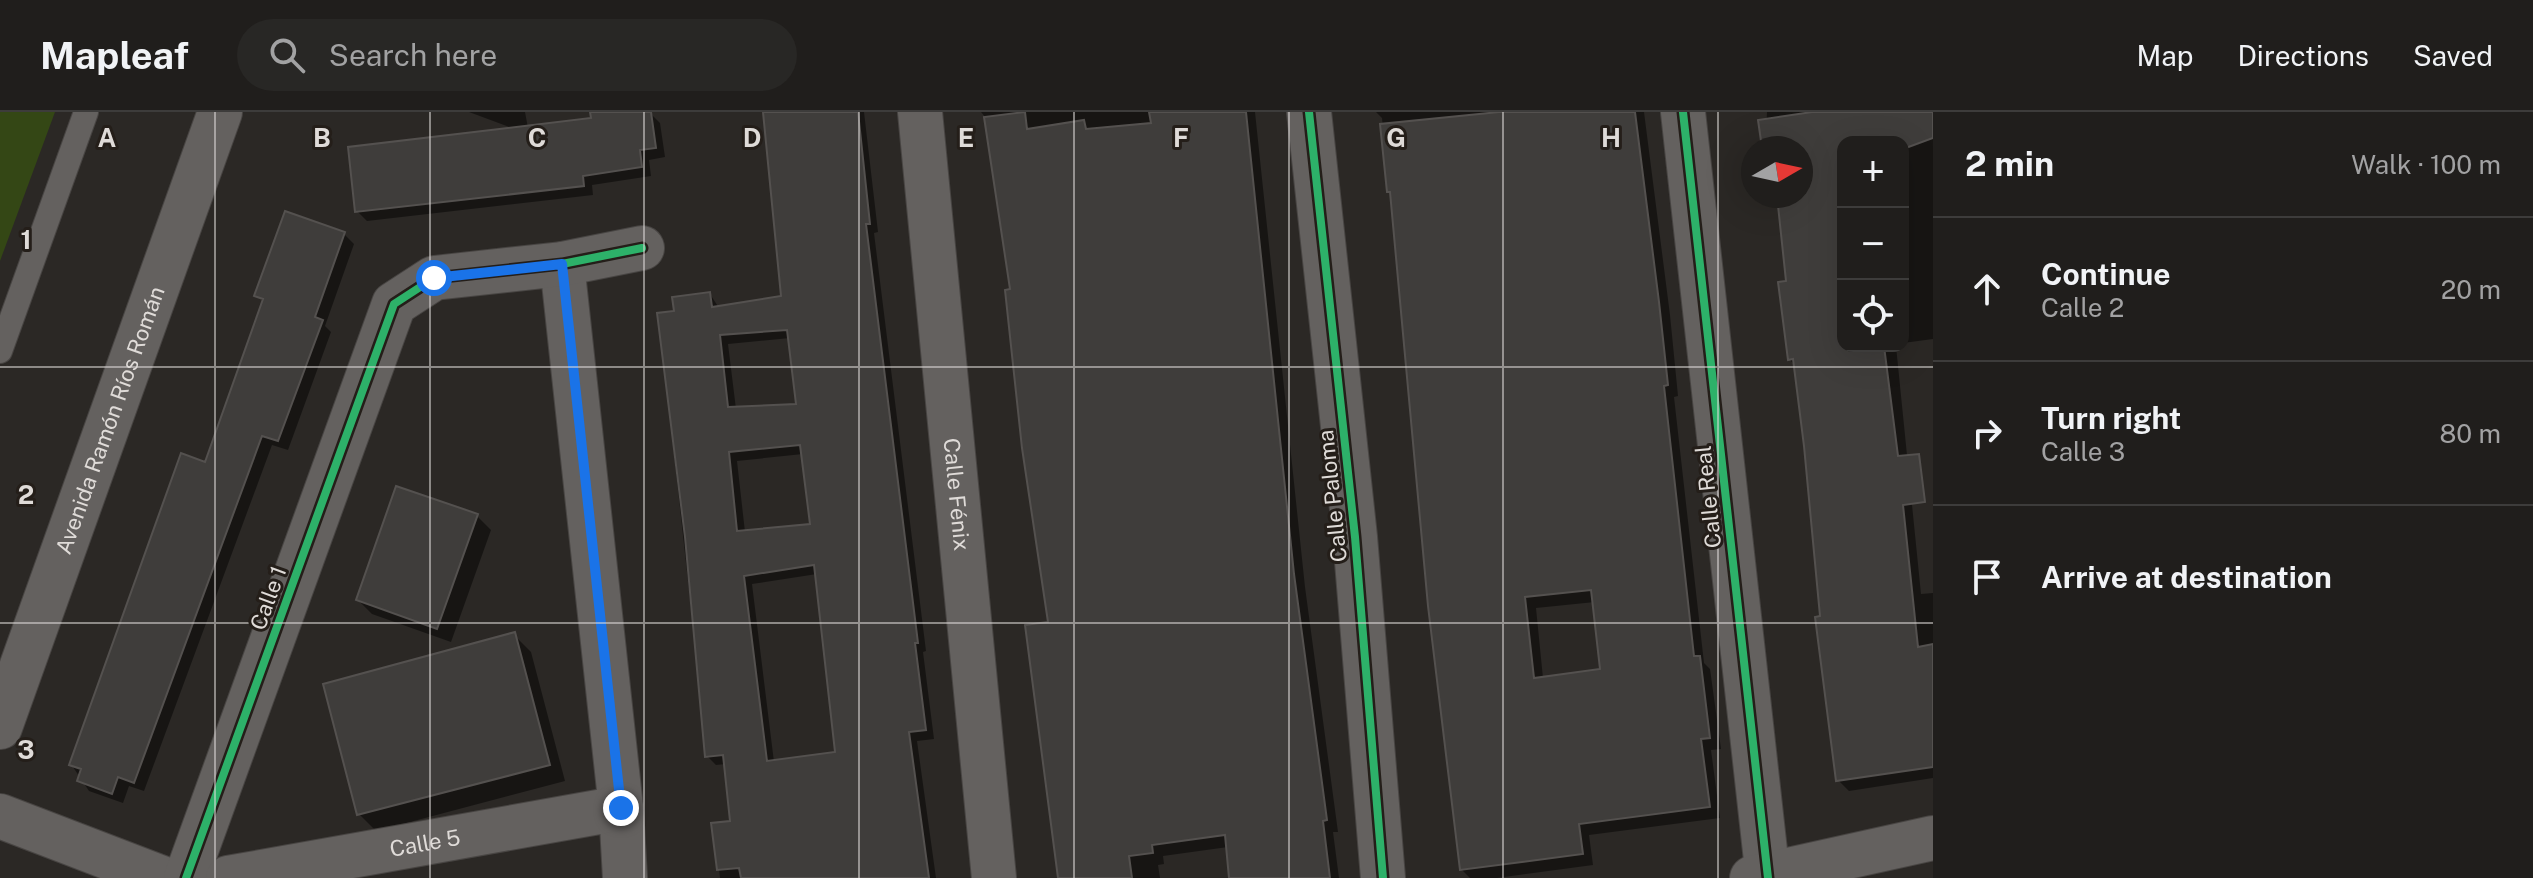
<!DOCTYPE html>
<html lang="en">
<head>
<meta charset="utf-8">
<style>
  body { margin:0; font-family:"Public Sans",sans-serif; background:#282725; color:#f1f3f6 }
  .controls { position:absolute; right:24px; top:24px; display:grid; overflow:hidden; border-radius:16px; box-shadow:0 8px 32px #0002 }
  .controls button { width:72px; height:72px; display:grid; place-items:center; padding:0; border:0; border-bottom:2px solid #3d3c3b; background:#201e1c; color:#f1f3f6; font:40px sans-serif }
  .compass { position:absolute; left:1741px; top:24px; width:72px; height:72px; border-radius:50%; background:#201e1c; box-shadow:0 8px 32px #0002; rotate:81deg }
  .stop { position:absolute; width:24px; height:24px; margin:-18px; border:6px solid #1a73e8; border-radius:50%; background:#fff }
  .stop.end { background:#1a73e8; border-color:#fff; box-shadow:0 2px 8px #0008 }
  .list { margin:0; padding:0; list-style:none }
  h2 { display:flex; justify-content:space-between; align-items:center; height:104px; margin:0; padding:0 32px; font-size:34px }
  h2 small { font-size:26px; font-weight:400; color:#a2a2a3 }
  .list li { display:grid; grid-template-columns:52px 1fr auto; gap:24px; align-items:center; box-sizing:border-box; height:144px; padding:0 32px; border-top:2px solid #3d3c3b }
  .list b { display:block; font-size:30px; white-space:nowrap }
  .list p { margin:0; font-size:26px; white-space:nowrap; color:#a2a2a3 }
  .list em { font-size:26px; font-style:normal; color:#a2a2a3 }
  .icon { flex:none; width:44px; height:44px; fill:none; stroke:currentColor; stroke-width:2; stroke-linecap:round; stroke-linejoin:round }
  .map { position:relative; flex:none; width:1933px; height:766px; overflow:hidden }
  header { display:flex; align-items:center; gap:48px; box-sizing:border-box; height:112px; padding:0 40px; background:#201e1c; border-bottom:2px solid #3d3c3b }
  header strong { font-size:38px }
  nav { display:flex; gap:44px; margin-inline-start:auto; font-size:28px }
  .search { width:560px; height:72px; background:#282725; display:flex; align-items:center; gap:20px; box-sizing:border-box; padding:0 28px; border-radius:44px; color:#a2a2a3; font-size:30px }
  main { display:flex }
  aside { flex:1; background:#201e1c }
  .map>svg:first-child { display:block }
</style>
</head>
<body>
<header>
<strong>Mapleaf</strong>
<div class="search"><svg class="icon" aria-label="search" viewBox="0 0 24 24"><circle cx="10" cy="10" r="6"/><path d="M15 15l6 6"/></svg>Search here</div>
<nav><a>Map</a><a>Directions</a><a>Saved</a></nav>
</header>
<main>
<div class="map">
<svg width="1933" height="766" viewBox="0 0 1933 766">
  <rect width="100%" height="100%" fill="#2b2825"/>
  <path fill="#344715" d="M0,0H55L0,149Z"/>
  <path fill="#0007" fill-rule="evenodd" d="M469,0H525L528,16L593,8L616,0L650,1L660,11L665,45L649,48L651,64L592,73L593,83L367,109L357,99L515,17Z
    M764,0H864L878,120L874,121L926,539L923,540L934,627L917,629L936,766H720L714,713L732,711L726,652L716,653L707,644L659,203L676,200L710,182L719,196L784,186ZM790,226L798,294L736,297L728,232ZM803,342L813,413L745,420L737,349ZM817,462L837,642L774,650L752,472Z
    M981,0H1255L1305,475L1338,720H1333L1339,766H1231L1228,735L1163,744L1164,752L1158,753L1160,766H1060L1050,511L1012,179L986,6Z
    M1376,0H1644L1670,203L1678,284L1674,285L1704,551L1710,557L1721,637L1711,638L1720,706L1589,723L1593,753L1497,766H1470L1462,758L1392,83L1389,79L1382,6ZM1595,490L1602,559L1543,566L1536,496Z
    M1767,0H1933V227L1903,231V30H1843V234H1896L1921,482L1933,481V666L1849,679L1838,668L1796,254L1789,247L1788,171L1780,92L1772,84H1801V36H1765Z
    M344,122L354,132L325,214L331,220L288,338L272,333L144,679L129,674L123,691L89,679L71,652L206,353L264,190L257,183Z
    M477,404L491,418L451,530L372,502L358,488Z
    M514,523L531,540L565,669L376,719L359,702Z"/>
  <path fill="#3f3d3b" stroke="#54514f" stroke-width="2" fill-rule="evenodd" d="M590,0H651L656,36L640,38L642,55L583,64L584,74L355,100L348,35L591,6Z
    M763,0H858L870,112H866L918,531H915L926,618L909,620L929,766H741L739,756L717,758L711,711L730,709L723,643L705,645L685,425L657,201L674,199L672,185L710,180L712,195L781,184ZM787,218L796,292L728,295L720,223ZM800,333L810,412L737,419L729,340ZM814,453L835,640L767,649L744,464Z
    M1025,0L1027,17L1084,8L1086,17L1151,11L1149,0H1246L1294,462L1327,708L1323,709L1330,766H1229L1225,723L1152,733L1153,741L1129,744L1132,766H1058L1025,513L1048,510L1022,336L1005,178L1010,177L984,5Z
    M1499,0H1635L1659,190L1668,273L1664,274L1694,544H1700L1710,626L1701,627L1710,695L1579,712L1583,742L1460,758L1428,494L1390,80H1387L1380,12ZM1591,478L1600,557L1534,566L1525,485Z
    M1812,0H1933V26L1903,37V30H1843V234H1884L1898,344L1919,342L1925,390L1903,393L1918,535L1933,532V655L1836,669L1815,505L1820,504L1804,334L1793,247L1788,248L1778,170L1786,169L1777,84H1801V36H1762L1758,8Z
    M285,99L345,120L315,205L323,208L278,329L262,324L134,671L118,665L112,682L77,669L81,657L69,653L181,341L205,350L263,187L254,184Z
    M396,374L478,402L437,517L356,488Z
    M515,520L550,653L357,703L323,572Z"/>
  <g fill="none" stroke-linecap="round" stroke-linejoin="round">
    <g stroke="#484543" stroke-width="26">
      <path id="service" d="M0,239L86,0"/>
    </g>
    <g stroke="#484543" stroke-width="46">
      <g id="minor">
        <path id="s1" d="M920,0L994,766"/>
        <path d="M1309,0L1355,425L1383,766"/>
        <path d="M1683,0L1768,766"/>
        <path d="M562,152L621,696L625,766"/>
        <path d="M0,704L162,766"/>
        <path d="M186,766L394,192L434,166L562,152L642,136"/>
        <path id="s2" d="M228,766L621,696"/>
        <path d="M1752,766L1933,726"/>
      </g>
    </g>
    <g stroke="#484543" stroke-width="46">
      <g id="tertiary">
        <path id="s3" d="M0,615L220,0"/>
      </g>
    </g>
    <use href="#service" stroke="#64615f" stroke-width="24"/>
    <use href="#minor" stroke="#64615f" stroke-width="44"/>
    <use href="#tertiary" stroke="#64615f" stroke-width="44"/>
    <g stroke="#241e19" stroke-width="13">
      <path id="cycleway" d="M1309,0L1355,425L1383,766
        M1683,0L1768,766
        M186,766L394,192L434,166L562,152L642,136"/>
    </g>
    <use href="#cycleway" stroke="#2db169" stroke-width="8"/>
  </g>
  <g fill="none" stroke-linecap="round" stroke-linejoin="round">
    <path stroke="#1a73e8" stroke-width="10" d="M434,166L562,152L621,696"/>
  </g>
  <path fill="none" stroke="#dfdbd8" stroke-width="2" stroke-opacity="0.55" d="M215,0V766M430,0V766M644,0V766M859,0V766M1074,0V766M1289,0V766M1503,0V766M1718,0V766M0,255H1933M0,511H1933"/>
  <g text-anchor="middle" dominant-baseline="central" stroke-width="6" stroke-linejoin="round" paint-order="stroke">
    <g font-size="22" fill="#dfdbd8" stroke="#241e19">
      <text stroke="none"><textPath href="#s3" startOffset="326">Avenida Ramón Ríos Román</textPath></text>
      <text stroke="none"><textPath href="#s1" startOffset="384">Calle Fénix</textPath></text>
      <text transform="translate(1332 384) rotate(-96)">Calle Paloma</text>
      <text transform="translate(1708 385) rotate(-96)">Calle Real</text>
      <text transform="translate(268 486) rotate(-70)">Calle 1</text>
      <text stroke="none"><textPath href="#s2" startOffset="200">Calle 5</textPath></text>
    </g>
  </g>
  <g font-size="26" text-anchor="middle" font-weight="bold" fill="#dfdbd8" stroke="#241e19" stroke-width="6" stroke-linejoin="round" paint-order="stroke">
    <text x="107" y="35">A</text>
    <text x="322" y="35">B</text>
    <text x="537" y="35">C</text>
    <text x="752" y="35">D</text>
    <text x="966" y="35">E</text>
    <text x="1181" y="35">F</text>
    <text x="1396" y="35">G</text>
    <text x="1611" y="35">H</text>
    <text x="26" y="137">1</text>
    <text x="26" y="392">2</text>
    <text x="26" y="647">3</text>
  </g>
</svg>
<div class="controls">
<button>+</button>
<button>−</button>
<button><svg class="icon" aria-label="locate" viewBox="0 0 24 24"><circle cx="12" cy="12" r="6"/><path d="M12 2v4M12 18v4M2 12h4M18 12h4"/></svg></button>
</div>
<svg class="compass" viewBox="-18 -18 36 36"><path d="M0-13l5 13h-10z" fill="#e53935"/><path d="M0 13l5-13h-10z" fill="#a2a2a3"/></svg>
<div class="stop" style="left:434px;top:166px"></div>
<div class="stop end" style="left:621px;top:696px"></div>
</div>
<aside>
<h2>2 min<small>Walk · 100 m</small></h2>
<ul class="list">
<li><svg class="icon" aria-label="ahead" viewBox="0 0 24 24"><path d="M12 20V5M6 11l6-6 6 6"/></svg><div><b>Continue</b><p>Calle 2</p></div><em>20 m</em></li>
<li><svg class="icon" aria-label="right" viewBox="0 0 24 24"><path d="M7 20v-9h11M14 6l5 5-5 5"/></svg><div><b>Turn right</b><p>Calle 3</p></div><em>80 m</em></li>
<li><svg class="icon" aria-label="arrive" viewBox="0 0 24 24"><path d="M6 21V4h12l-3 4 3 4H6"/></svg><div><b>Arrive at destination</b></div></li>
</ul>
</aside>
</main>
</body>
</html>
